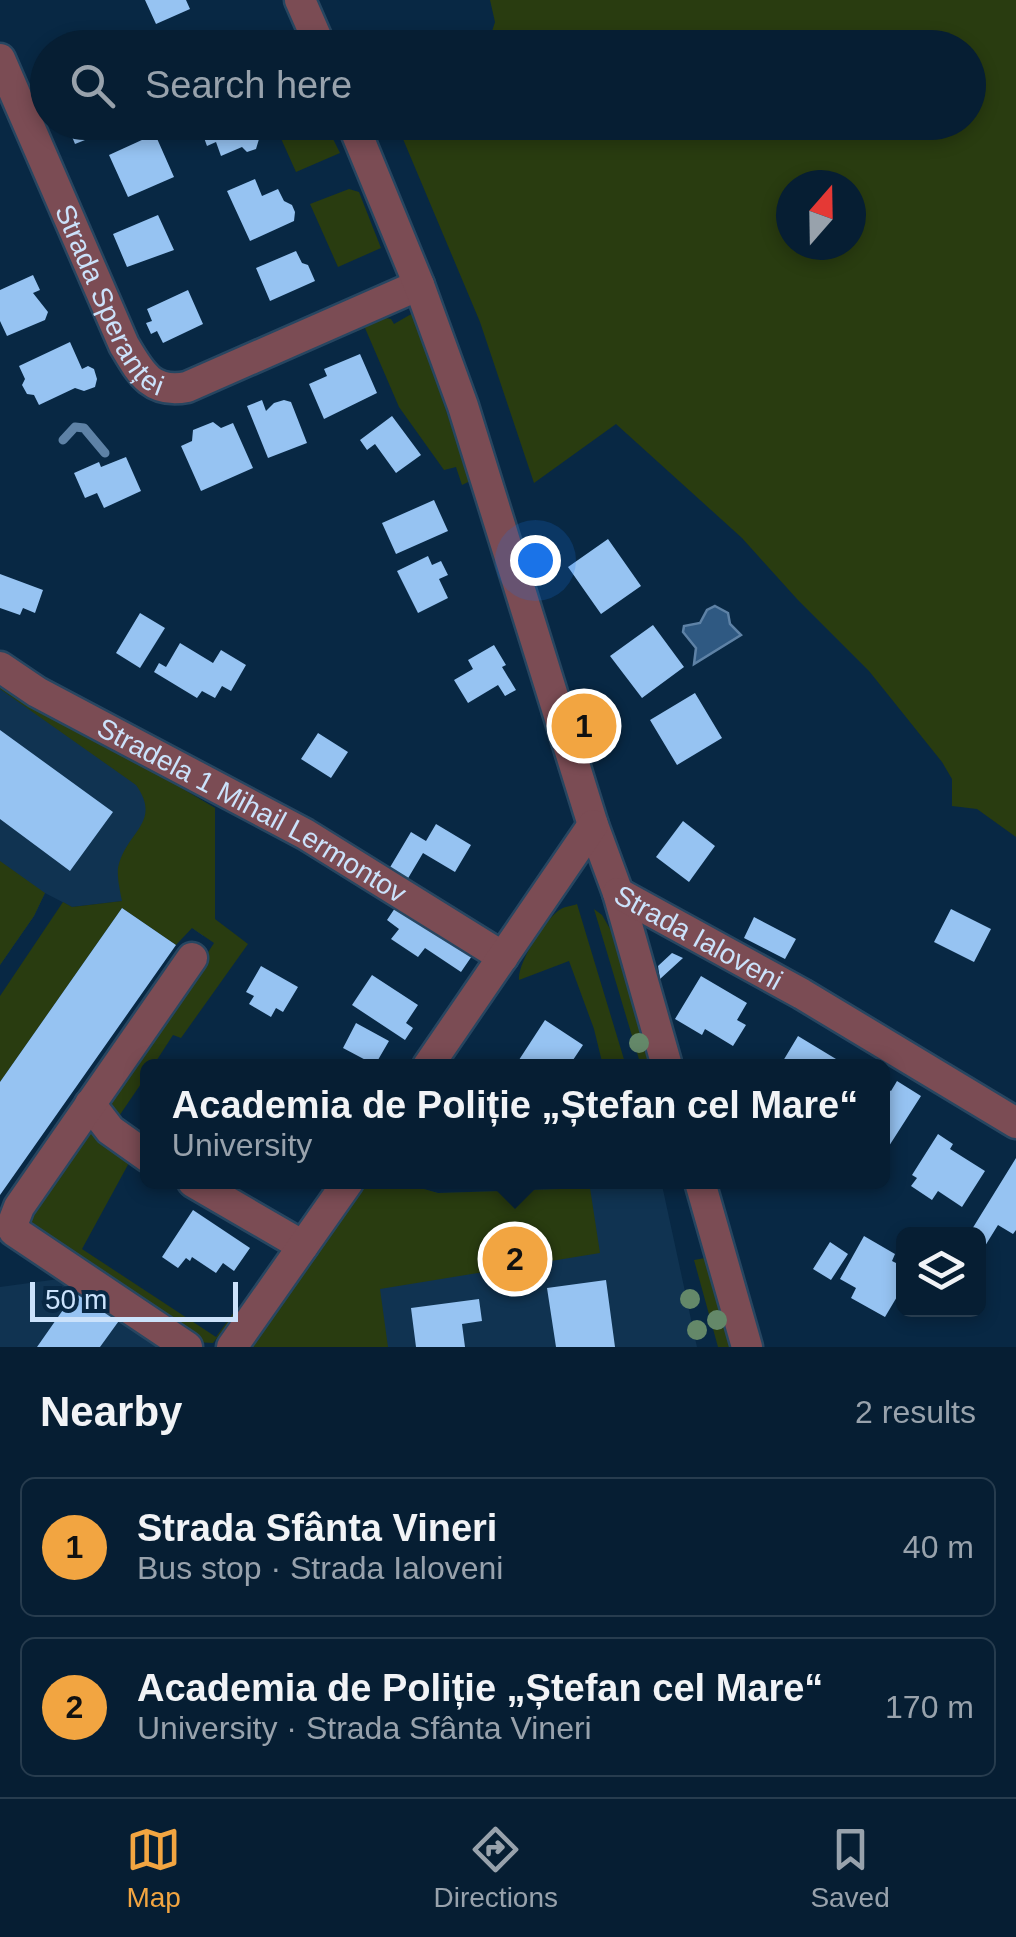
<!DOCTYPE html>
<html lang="en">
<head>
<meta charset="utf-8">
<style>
  body { margin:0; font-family:Arial,sans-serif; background:#142b3f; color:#f1f3f6 }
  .controls { position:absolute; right:30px; bottom:30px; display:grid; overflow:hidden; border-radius:15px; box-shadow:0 5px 15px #0003 }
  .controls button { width:90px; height:90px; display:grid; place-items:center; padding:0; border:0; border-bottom:2px solid #273c4e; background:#061e33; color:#f1f3f6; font:50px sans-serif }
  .compass { position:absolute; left:776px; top:170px; width:90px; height:90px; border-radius:50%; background:#061e33; box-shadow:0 5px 15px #0003; rotate:20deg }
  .scale { position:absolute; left:30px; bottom:25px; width:208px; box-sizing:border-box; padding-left:10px; border:5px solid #cbe2fb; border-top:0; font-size:28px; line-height:35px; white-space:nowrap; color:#cbe2fb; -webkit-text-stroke:8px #082844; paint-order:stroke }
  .you { position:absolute; left:535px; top:560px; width:35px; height:35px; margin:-25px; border:8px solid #fff; border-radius:50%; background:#1a73e8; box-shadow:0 0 0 15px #1a73e833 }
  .badge { display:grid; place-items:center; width:65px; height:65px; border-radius:50%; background:#f2a541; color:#111; font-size:32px; font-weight:700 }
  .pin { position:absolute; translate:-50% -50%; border:5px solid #fff; box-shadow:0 2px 10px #0006 }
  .popup { position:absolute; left:140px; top:1059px; width:750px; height:130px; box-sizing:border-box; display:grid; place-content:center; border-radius:15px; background:#061e33; filter:drop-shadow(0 2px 8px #0005); font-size:32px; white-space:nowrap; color:#98a2ac }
  .popup b { font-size:38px; color:#f1f3f6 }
  .popup::after { content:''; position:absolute; left:50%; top:100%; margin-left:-20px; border:20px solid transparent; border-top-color:#061e33 }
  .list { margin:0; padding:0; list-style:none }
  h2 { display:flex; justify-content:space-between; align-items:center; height:130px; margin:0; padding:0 40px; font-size:42px }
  h2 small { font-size:32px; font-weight:400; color:#98a2ac }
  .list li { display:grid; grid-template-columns:65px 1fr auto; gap:30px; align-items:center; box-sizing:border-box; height:140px; margin:0 20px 20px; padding:0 20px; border:2px solid #273c4e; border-radius:15px }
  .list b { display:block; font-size:38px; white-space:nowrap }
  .list p { margin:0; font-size:32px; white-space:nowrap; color:#98a2ac }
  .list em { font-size:32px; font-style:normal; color:#98a2ac }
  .icon { flex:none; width:55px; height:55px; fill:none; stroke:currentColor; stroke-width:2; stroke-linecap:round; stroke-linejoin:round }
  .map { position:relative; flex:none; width:1016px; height:1347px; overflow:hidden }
  .search { position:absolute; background:#061e33; box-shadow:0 5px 15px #0003; left:30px; right:30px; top:30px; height:110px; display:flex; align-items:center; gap:25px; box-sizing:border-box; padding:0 35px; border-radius:55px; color:#98a2ac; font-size:38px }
  .sheet { height:450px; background:#061e33 }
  nav { display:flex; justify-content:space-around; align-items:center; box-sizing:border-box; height:140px; border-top:2px solid #273c4e; background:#061e33; font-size:28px; color:#98a2ac }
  nav a { display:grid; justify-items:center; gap:5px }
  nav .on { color:#f2a541 }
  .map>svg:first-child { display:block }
</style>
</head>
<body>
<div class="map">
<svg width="1016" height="1347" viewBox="0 0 1016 1347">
  <rect width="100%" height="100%" fill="#082844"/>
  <path fill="#103351" d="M0,680L215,808L203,936L140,889L131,900L72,907L45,893L34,916L0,965Z
    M397,1182L438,1193L662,1185L697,1347H299Z
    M59,1279L172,1347H0V1287Z"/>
  <path fill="#293c10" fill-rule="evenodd" d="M490,0H1016V837L977,809L952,806V779L942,762L869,671L797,599L742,538L616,424L534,483L480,322L403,139L474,130L478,122H968V48L487,47L495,22ZM791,185H851V245H791Z
    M274,123H325L340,153L296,172Z
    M349,189L359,192L381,248L338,267L310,204Z
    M413,313L470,481L462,485L456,467L444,470L399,407L365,328L352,333L353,326L375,316L391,319L394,324Z
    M0,680L215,808V919L248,944L181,1038L173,1035L153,1066H148L147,1075L115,1122L109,1106L214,943L192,928L176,945L122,908L0,1082V996L63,902L72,907L122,901C120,891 117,878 118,868C125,832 163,823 136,785L0,689Z
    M0,861L45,893L34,916L0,965Z
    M577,904L626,1066H603L594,1029L569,961L519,980C517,964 546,917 561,909C566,906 572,906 577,904Z
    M594,909L602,915L613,934L651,1066H641Z
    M96,1122L130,1161L82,1249L216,1337L237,1308L239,1310L213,1343L194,1342L29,1223L30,1216Z
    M363,1182H400L438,1193L590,1188L600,1253L380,1289L388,1347H245Z
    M705,1258L730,1347H718L694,1260Z"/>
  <path fill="#2f5982" stroke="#5e82a6" stroke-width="2.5" d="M715,606L728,613L730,624L741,635L694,664L696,648L683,632L684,626L700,623L707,610Z"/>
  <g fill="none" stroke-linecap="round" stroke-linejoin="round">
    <path stroke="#5e82a6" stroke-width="9" d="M63,440L75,427L84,428L105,453"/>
  </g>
  <path fill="#96c3f2" d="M145,0H186L190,9L156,24Z
    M194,32L201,48H159Z
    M66,122H126V123L105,136L100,134L75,144Z
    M208,122H246L249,130L255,127L259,139L256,149L247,152L242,147L221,156L216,142L207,146L203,135L212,131Z
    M155,134L174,177L128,197L109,155Z
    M255,179L262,196L278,189L284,201L292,205L295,212L294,221L250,241L227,191Z
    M158,215L174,250L127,267L113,234Z
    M296,251L302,263L308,265L315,281L270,301L256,268Z
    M33,275L40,290L33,293L48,312L45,320L7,336L0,321V290Z
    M188,290L203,324L163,343L157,331L151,334L146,323L152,321L147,309Z
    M70,342L82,369L88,366L94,369L97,379L95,387L84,391L75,388L39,405L34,395L27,394L22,385L25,379L19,366Z
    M360,354L377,393L324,419L309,384L327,376L324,369Z
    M262,400L266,411L274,403L284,400L291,402L307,443L268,458L247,406Z
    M392,416L421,455L396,473L375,444L367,450L360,440Z
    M213,422L221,428L233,423L253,468L201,491L181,446L192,441L193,430Z
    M126,457L141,491L104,508L97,493L85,498L74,473L99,462L101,467Z
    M434,500L448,531L396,554L382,523Z
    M608,539L641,586L601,614L568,567Z
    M428,556L432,565L441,561L448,575L439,579L448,598L418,613L397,571Z
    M0,574L43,590L35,613L23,608L20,615L0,608Z
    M140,613L165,628L140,668L116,653Z
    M653,625L684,667L642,698L610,656Z
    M180,643L213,663L221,650L246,665L231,691L222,686L215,698L202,691L197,698L154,672L159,663L166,667Z
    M494,645L506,665L502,667L516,690L505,696L498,685L468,703L454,680L473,669L468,660Z
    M695,693L722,738L677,765L650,720Z
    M0,730L113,812L70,871L0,819Z
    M318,733L348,752L331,778L301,759Z
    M683,821L715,846L689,882L656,857Z
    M436,824L471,845L455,872L423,853L407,880L389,869L411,832L426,841Z
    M399,902L474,953L461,972L425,948L418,957L391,939L399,929L387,920Z
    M122,908L176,945L0,1195V1082Z
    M951,909L991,929L974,962L934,942Z
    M754,917L796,939L785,959L744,938Z
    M672,953L683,958L660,979L658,966Z
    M261,966L298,987L283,1012L276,1008L271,1017L249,1004L254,996L246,992Z
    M372,975L418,1005L406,1023L413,1028L405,1040L352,1005Z
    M701,976L747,1003L737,1020L746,1025L733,1046L705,1029L702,1035L675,1019Z
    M545,1020L583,1045L569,1066H515Z
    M356,1023L389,1041L375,1065L343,1048Z
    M798,1036L836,1059L831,1066H780Z
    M897,1081L921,1096L882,1157V1086L891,1091Z
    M938,1134L953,1144L950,1149L985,1171L962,1207L938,1191L932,1200L911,1186L917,1178L912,1175Z
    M1016,1158V1230L1013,1234L998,1225L985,1246L978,1242V1234H969Z
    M193,1210L250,1248L234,1271L223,1263L216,1273L192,1257L190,1261L186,1258L178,1268L162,1257Z
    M864,1236L895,1254L892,1261L904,1267V1285L885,1317L851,1298L856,1288L840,1279Z
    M830,1242L848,1254L831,1280L813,1269Z
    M606,1280L615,1347H556L547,1288Z
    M79,1287L121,1318L100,1347H37Z
    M479,1299L482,1321L462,1324L465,1347H416L411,1308Z"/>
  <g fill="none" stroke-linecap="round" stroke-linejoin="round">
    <g stroke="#274661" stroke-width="35">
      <g id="minor">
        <path d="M300,0L321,48"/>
        <path id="s1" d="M0,59L124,345C140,372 151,394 187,387L419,285"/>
        <path d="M352,122L419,285L463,406L593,825L618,893L667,1066"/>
        <path id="s2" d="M0,667L37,692L305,834L503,957"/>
        <path id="s3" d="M618,893L802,994L1016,1123"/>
        <path d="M428,1066L593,825"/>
        <path d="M90,1104L110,1130L148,1157"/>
        <path d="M193,1182L303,1246"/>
        <path d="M700,1182L747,1347"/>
        <path d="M187,1347L14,1231V1220L19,1207L192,958"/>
        <path d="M232,1347L348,1182"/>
      </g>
    </g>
    <use href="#minor" stroke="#7b4c54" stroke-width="30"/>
  </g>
  <g fill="#648869">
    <circle cx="639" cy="1043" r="10"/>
    <circle cx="690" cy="1299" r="10"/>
    <circle cx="717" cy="1320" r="10"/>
    <circle cx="697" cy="1330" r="10"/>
  </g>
  <g text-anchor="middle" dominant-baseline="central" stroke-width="10" stroke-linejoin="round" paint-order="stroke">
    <g font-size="28" fill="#cbe2fb" stroke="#082844">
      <text stroke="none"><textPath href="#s1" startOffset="265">Strada Speranței</textPath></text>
      <text stroke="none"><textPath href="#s2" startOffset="290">Stradela 1 Mihail Lermontov</textPath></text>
      <text stroke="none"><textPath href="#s3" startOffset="92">Strada Ialoveni</textPath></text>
    </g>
  </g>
</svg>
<div class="controls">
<button><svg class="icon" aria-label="layers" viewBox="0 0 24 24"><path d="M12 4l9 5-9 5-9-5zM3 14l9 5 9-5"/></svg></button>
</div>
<svg class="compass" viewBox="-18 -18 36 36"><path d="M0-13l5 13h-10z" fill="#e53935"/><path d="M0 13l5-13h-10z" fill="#98a2ac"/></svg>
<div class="scale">50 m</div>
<div class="you"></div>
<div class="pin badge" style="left:584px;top:726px">1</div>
<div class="pin badge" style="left:515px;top:1259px">2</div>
<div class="popup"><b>Academia de Poliție „Ștefan cel Mare“</b>University</div>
<div class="search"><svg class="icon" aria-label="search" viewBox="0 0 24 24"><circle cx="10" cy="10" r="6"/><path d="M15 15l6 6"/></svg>Search here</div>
</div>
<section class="sheet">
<h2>Nearby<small>2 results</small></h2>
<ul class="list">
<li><span class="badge">1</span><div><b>Strada Sfânta Vineri</b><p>Bus stop · Strada Ialoveni</p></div><em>40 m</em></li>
<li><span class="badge">2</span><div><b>Academia de Poliție „Ștefan cel Mare“</b><p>University · Strada Sfânta Vineri</p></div><em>170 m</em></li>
</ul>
</section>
<nav>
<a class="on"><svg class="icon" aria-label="map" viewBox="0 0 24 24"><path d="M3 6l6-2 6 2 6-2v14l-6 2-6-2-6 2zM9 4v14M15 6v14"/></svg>Map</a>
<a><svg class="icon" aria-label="directions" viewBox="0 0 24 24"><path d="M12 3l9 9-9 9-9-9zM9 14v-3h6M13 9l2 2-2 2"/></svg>Directions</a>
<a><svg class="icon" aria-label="saved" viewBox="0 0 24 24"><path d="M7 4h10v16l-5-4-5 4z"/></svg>Saved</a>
</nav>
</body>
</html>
